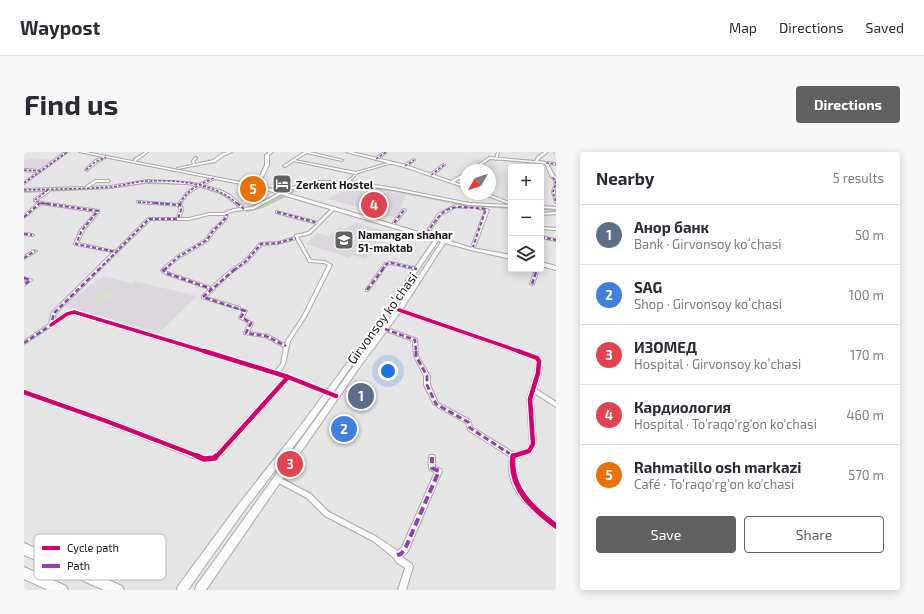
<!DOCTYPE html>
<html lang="en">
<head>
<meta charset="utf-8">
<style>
  body { margin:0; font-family:"Exo 2",sans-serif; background:#f7f7f7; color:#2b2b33 }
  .controls { position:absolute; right:12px; top:12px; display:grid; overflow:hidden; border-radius:4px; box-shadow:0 2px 10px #0003 }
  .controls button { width:36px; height:36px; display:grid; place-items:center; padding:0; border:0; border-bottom:1px solid #e1e1e2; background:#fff; color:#2b2b33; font:20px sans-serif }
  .compass { position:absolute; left:436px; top:12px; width:36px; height:36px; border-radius:50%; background:#fff; box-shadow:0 2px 10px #0003; rotate:231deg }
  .you { position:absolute; left:364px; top:219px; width:14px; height:14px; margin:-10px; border:3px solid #fff; border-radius:50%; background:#1a73e8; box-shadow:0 0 0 6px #1a73e833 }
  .badge { display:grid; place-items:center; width:26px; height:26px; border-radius:50%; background:#616061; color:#fff; font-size:13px; font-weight:700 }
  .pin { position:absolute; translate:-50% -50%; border:2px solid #fff; box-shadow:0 1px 4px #0006 }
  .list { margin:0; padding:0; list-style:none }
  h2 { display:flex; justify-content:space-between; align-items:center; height:52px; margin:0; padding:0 16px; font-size:17px }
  h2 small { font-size:13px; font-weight:400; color:#7c7c81 }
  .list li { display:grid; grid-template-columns:26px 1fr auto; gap:12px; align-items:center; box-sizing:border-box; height:60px; padding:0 16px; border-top:1px solid #e1e1e2 }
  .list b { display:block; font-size:15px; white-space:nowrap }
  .list p { margin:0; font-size:13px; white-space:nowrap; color:#7c7c81 }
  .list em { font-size:13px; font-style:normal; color:#7c7c81 }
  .actions { display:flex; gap:8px; padding:12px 16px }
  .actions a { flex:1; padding:9px 0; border:1px solid #616061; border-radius:4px; text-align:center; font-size:14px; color:#616061 }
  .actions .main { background:#616061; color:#fff }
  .icon { flex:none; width:22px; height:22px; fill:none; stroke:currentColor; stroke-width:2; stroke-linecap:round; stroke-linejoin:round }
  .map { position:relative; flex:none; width:532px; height:438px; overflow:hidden; border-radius:4px }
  header { display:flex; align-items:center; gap:24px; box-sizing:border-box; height:56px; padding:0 20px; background:#fff; border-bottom:1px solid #e1e1e2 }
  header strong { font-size:19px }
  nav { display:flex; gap:22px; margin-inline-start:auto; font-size:14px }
  .intro { display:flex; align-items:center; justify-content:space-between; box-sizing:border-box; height:96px; padding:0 24px }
  h1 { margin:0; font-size:28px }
  .button { padding:10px 18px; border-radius:4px; background:#616061; color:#fff; font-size:14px; font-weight:700 }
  main { display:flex; gap:24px; padding:0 24px }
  aside { flex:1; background:#fff; border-radius:4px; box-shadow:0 2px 10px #0003 }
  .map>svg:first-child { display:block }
</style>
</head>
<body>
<header>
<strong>Waypost</strong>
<nav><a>Map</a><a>Directions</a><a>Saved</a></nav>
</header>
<div class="intro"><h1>Find us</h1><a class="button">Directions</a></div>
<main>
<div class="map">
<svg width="532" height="438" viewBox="0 0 532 438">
  <rect width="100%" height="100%" fill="#e6e5e6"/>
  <path fill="#dbd7dd" d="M9,6L30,8L12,18H0V8Z
    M327,34L382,43L376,56L379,58L376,62H372L369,65L304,47Z
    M332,70L361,79L342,107L328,103L325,106L282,92L293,81L305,84L316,75L322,77Z
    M79,124L108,131L110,129L173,144L135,181L40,154Z"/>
  <path fill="#d8dfd2" d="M85,138L94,140L79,152L70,149Z"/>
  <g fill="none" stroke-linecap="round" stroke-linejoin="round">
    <path fill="#bbc9b2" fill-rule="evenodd" d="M122,30L166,31L195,39L206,45L218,56L224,58L237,54L275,35L296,31H320L371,38L441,52L487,55V57L441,54L371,40L320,33H296L277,37L239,56L224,60L216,58L204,47L193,41L165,33L122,32L86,37L0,41V39L86,35Z
      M517,56L532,57V59L517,58Z"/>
    <g stroke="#aaa8aa" stroke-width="2">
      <path id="street" d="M41,0H44L0,32V30L14,20L0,19V17L16,18Z
        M121,0H124L112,9H110V7Z
        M204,0H208L201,3L191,10L154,17L153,16L167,13L169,12L168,9L171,5L173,6L170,9L171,12L189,8L199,1Z
        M280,0H286L319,8L318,9L283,1L271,8L332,20L367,10L368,11L334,21L326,29L370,36L445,51L487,53V55L445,53L370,38L324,31H291L260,39V37L291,29H323L331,22L270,9L261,15L259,14Z
        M360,0H363L353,8H351V6Z
        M473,0H475L473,7L472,8L471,7Z
        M530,0H532V1Z
        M81,4L83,5L72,11L63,19L61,18L70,9Z
        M389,7L391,8L382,15H380V13Z
        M522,10L532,11V13L521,12Z
        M419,12L421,13L408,24H406V22Z
        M529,24C532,31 530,33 531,40C531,44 532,47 532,51L531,50L528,40L531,31L528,25Z
        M190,25L191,26V27L178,33L196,38L206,43L221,56L228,55L257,40L259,41L230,57L211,59L204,61L202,68L189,81L184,89L155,106L141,118L143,120L187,135L205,119L220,109L236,91L254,90L271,85V83L284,80L293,72L252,61V59L294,70L309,55L312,56L286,82L274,85L287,108L301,109L308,113L282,165L266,189L261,212L256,221L266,224L314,243L315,244L314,245H310L265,227L193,308L180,310L80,271L0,242V238L84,267L180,304H189L260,226L50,161L45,163L0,192V189L25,172L28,160L89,100L52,93L50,92L56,78L72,60L17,52L0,66V63L14,51L10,49V47L24,38H25V40L13,48L17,50L75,58V60L60,78L54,91L91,99L124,66H153L155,58V54L114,51L113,50V49L155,52V50L162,41L173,33L162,32L124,30L86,36L0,39V37L61,35L71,28H85L86,29L85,30H73L65,35L86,34L124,28L162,30L175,32ZM176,34L194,40L204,45L217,56L209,57L200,61H185L165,66H156L159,58L157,51L164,42ZM185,63H201L200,67L187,79L182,87L153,104L137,118L141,122L185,137L178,144V146L214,157H216V155L182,145L207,121L222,111L238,93L254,92L272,87L285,110L300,111L304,113L278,165L262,189L261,192L244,183L225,180L229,171L219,166L223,159L219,157L217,158L219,159L215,166L225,171L220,181V182L241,185L260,195L257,212L251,219L50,159L41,161L30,169L32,161L126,68H165Z
        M431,53L442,54L444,55L442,56L432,55L416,64L404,82H402L401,81L414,62Z
        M455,55L465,58L451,95L449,96L447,95L461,58L455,57Z
        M379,57L382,58L371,72H369V70Z
        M0,81L8,82L10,83L8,84L0,83Z
        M517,84L532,87V89L517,86Z
        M10,98L13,99L0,107V104Z
        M367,110L394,116L395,117L393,118L367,112L363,113L344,139H342V137L361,111Z
        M511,117H515L510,132L508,133L506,132Z
        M0,125L8,128L0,134V131L3,128L0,127Z
        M373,157H377L515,205C521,214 515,227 512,237L532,250V255L510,241L509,247L512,292L507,301L492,306C491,309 491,312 491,315C492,339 514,357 532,370V377C526,375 522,370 517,366C502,354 484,335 485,314C485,311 485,308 486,305L444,278L442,271L410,253L400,233V224L390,204L389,189L359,178V177L361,176H363L393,187L394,204L406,224V233L414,251L446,268L448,275L490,301L503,297L506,292L503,247L511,221L513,209L511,207L373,159Z
        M406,303H410L411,305V315L417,317L418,319L384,399L378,405L388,412L389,415L382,438H374L381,416L372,410L370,406L349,389L301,364L283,346L251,329L250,327L251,325L253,324L255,325L287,342L305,360L353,385L374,399L378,395L411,320L406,318C404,314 404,307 406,303Z"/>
    </g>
    <g stroke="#aaa8aa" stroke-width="2">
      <path id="secondary" d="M55,0H62L232,33L241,13V3L245,0H249L245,3V13L235,33L412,85L416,84V86L419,87V86H423V88L448,96L487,103V107L447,98L421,91L378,158L335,216L182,438H171L172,434L331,212L373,157L417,90L414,89L354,177L280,281L220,359L164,438H153L154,434L214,353L274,277L350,175L410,88L232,35Z
        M322,0H328L382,13L427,29L442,20V23L430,30L442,34V36L380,15Z
        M520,0H524L515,7L514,9L523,10L530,23L532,25V27L527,25L521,12L516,11L466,7L450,18H446L465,5L511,9L513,5Z
        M459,42H465L487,51V53Z
        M517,54L532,55V57L517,56Z
        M532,60V62L517,63V61Z
        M517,75L532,76V78L517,77Z
        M517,110L532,114V118L517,114Z"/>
    </g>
    <g stroke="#aaa8aa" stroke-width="2">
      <path id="primary" d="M0,391L98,434L100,438H80L0,403Z
        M0,415L42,434L44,438H24L0,427Z"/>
    </g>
    <use href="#street" fill="#fbfbfb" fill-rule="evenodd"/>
    <use href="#secondary" fill="#fbfbfb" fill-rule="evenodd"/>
    <use href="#primary" fill="#fbfbfb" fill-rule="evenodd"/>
    <path stroke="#8e44ad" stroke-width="1.5" stroke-dasharray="3 1.5" stroke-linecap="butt" d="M352,7L362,0
      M522,11L532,12
      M381,14L390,8
      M0,18L16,19
      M62,18L71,10L82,5
      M407,23L420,13
      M529,25L532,31L529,40L532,50
      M0,31L43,0
      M0,38C28,37 57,37 86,35C99,34 112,29 125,29C156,28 190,31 214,52
      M24,38L11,48L16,51L24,52
      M114,50L144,52
      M15,52L16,51
      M156,52C162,38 177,32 190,26
      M485,52L487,50"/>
    <path stroke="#8e44ad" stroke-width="2" stroke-dasharray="4 2" stroke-linecap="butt" d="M17,51L74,59L58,78L52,92L92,100
      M130,51L156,53
      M213,51L220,57
      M253,60L294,71
      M0,65L16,51
      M370,71L380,58
      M403,81C423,50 427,54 462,57L449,95
      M0,82L8,83
      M517,85L532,88
      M0,106L11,99
      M74,118L125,67H154L157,58L156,51
      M140,118L154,105L183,88L188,80L201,67L203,62
      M210,118L221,110L237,92L254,91L272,86
      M358,118L362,112L367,111L393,117"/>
    <path stroke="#8e44ad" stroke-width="2.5" stroke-dasharray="5 2.5" stroke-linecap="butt" d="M141,117L139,118L142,121L188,137
      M211,117L179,145L221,159L217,165L227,171L222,181L242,184L262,194
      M391,117H393
      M0,126L6,128L0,133
      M508,132L513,117
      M343,138L359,117
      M361,177L391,188L392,200
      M0,191L27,173L30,161L75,117"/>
    <path stroke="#8e44ad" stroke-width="3" stroke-dasharray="6 3" stroke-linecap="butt" d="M392,199V204L403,224V233L412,252L444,270L446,276L489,304"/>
    <path stroke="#8e44ad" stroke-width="4" stroke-dasharray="8 4" stroke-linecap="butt" d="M373,403L377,402L381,397L415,319L408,316V305"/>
    <g stroke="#fff" stroke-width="5.5">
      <path id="cycleway-far2" d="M375,158L497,200
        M27,173L43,162L50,160L183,200"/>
    </g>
    <g stroke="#fff" stroke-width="7">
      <path id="cycleway-far1" d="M180,199L264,225L312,244
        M0,240L82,269L176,305
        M192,305L264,225
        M489,305V304L505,299L509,292L506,247L514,221L515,209L513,206L494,199"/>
    </g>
    <g stroke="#fff" stroke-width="8">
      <path id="cycleway" d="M173,304L180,307L191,306L192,304
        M489,304C485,336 508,356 532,374"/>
    </g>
    <use href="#cycleway-far2" stroke="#d6006c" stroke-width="3.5"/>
    <use href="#cycleway-far1" stroke="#d6006c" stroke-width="4.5"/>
    <use href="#cycleway" stroke="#d6006c" stroke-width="5.5"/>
  </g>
  <defs>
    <g id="hotel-square" transform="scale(1)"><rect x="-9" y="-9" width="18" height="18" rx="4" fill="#616061" stroke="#fff"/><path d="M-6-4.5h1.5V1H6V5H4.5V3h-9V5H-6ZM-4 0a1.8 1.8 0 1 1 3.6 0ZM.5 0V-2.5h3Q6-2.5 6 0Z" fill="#fff"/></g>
    <g id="school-square" transform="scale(1)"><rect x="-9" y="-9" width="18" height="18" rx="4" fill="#616061" stroke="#fff"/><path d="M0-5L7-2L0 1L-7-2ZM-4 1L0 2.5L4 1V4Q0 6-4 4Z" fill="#fff"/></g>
  </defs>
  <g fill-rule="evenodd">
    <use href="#hotel-square" x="258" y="32"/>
    <use href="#school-square" x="320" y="88"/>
  </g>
  <g text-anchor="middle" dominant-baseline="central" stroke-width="4" stroke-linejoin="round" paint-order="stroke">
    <g font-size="11" font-weight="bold" fill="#19181a" stroke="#fff" text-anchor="start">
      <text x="272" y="32">Zerkent Hostel</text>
      <text x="334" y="82">Namangan shahar<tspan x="334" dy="13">51-maktab</tspan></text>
    </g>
    <g font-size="13" fill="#19181a" stroke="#fff">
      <text transform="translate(358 166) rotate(-54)">Girvonsoy koʻchasi</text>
    </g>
  </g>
  <rect x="10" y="382" width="132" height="46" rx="6" fill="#fff" stroke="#bababa" stroke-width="1"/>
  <rect x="18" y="394" width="18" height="4" fill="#d6006c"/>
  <rect x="18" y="412" width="18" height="4" fill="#8e44ad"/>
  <g font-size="11" fill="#19181a">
    <text x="43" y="400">Cycle path</text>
    <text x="43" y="418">Path</text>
  </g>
</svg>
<div class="controls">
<button>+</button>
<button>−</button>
<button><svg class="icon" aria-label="layers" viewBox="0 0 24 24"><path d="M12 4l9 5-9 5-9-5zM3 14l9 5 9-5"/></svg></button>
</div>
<svg class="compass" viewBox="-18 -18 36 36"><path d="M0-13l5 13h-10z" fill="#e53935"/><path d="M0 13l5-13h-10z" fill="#7c7c81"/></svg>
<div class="you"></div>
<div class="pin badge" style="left:337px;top:244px;background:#5c6f8a">1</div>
<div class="pin badge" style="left:320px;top:277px;background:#3f7fe0">2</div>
<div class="pin badge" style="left:266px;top:312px;background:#e0444e">3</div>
<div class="pin badge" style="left:350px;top:53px;background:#e0444e">4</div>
<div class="pin badge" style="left:229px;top:37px;background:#e8710a">5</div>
</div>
<aside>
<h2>Nearby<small>5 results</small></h2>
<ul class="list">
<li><span class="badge" style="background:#5c6f8a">1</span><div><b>Анор банк</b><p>Bank · Girvonsoy koʻchasi</p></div><em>50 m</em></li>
<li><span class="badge" style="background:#3f7fe0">2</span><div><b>SAG</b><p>Shop · Girvonsoy koʻchasi</p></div><em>100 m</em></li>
<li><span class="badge" style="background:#e0444e">3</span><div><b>ИЗОМЕД</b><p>Hospital · Girvonsoy koʻchasi</p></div><em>170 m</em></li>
<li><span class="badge" style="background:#e0444e">4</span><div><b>Кардиология</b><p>Hospital · To'raqo'rg'on ko'chasi</p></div><em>460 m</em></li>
<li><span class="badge" style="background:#e8710a">5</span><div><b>Rahmatillo osh markazi</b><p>Café · To'raqo'rg'on ko'chasi</p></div><em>570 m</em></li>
</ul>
<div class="actions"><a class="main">Save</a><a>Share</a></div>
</aside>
</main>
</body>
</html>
